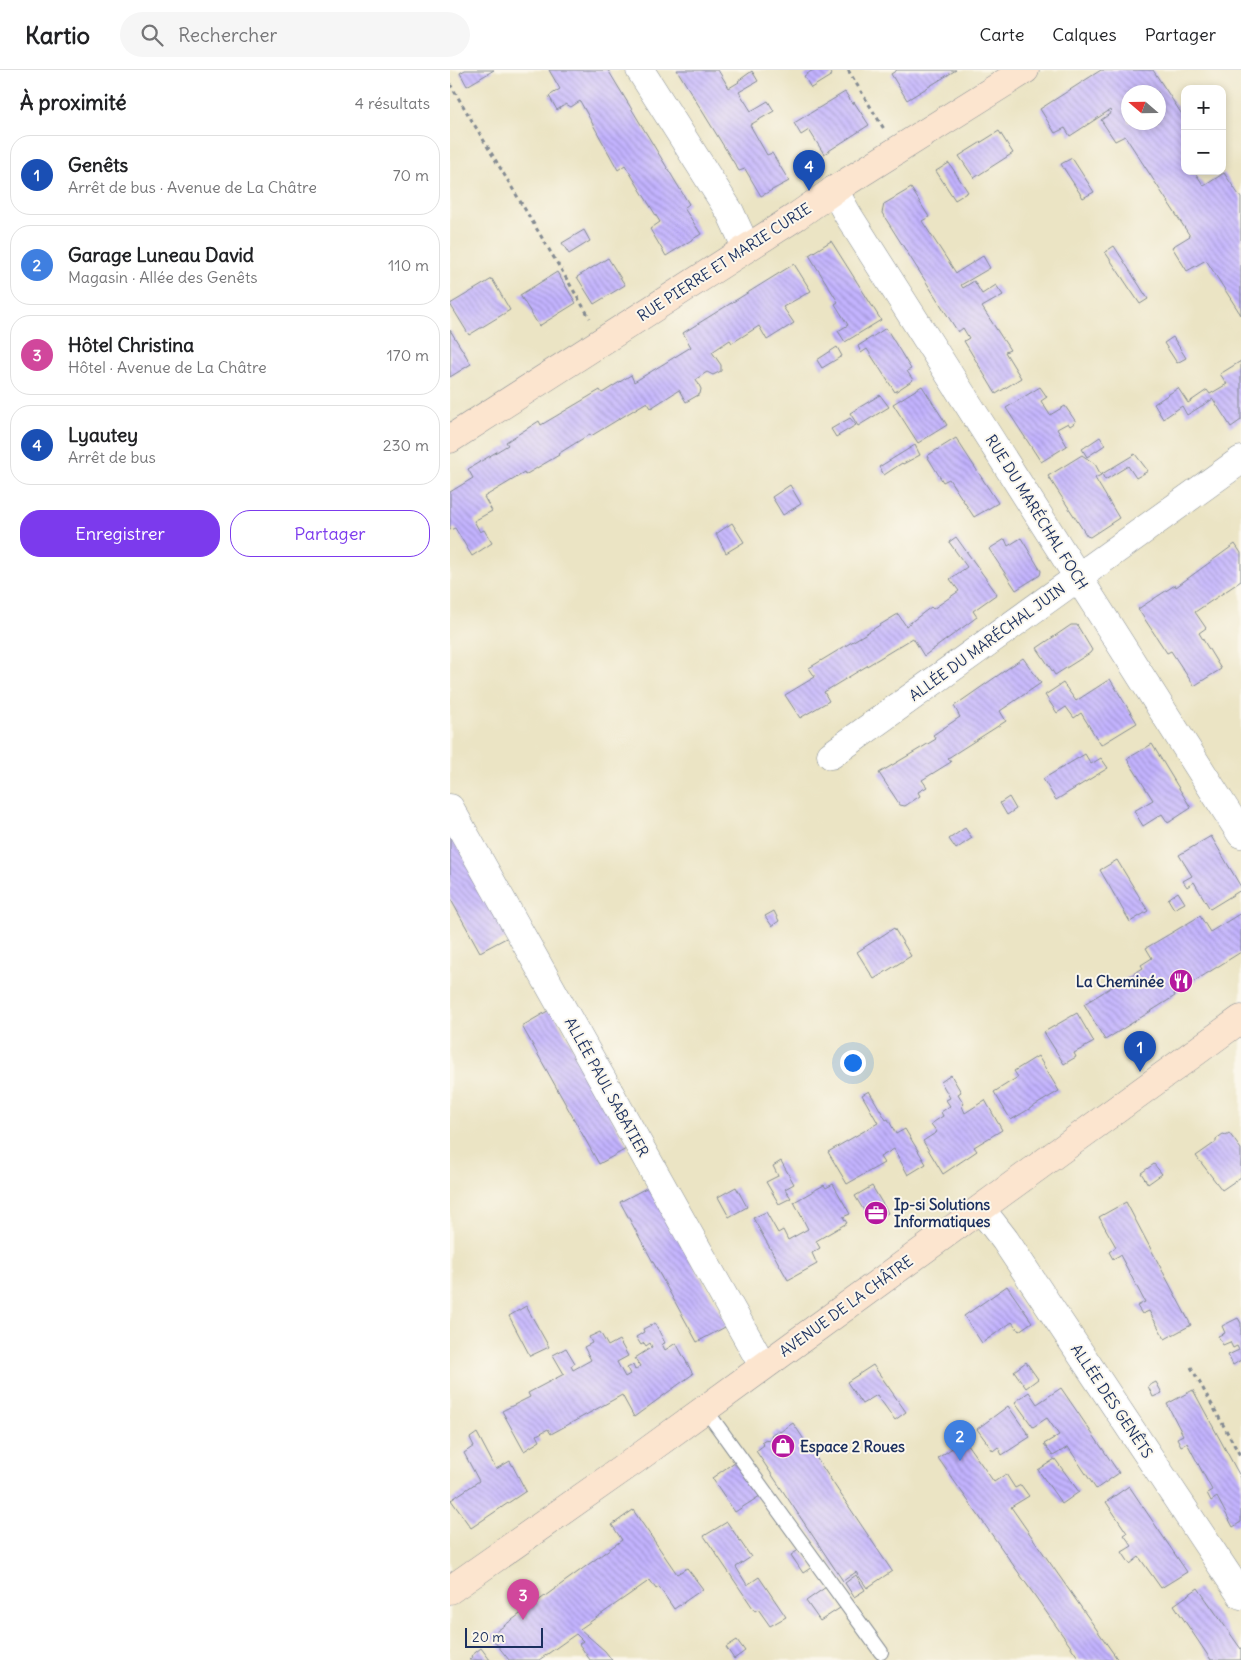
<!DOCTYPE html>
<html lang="fr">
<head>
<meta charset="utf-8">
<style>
  body { margin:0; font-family:Delius,sans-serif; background:#f6f6f6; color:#202124 }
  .controls { position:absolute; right:15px; top:15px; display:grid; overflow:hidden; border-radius:10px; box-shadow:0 2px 8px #0003 }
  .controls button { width:45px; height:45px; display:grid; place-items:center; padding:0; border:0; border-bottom:1px solid #e0e0e0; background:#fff; color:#202124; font:25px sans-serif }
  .compass { position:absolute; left:671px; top:15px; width:45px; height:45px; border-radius:50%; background:#fff; box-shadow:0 2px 8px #0003; rotate:290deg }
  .scale { position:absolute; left:15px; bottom:12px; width:78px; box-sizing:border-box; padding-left:5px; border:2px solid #1b2f5e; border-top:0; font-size:14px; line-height:18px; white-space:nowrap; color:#1b2f5e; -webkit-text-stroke:4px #fbf7ec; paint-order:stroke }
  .you { position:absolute; left:402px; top:992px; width:18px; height:18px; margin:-12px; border:4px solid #fff; border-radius:50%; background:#1a73e8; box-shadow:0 0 0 8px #1a73e833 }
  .badge { display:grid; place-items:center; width:32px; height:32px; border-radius:50%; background:#7c3aed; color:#fff; font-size:16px; font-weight:700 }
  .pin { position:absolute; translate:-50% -41px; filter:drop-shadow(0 1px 2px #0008) }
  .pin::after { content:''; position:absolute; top:26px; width:18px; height:15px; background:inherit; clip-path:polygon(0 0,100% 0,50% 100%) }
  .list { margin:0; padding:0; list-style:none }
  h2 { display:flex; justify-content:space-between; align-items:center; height:65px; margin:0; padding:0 20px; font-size:21px }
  h2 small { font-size:16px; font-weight:400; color:#757577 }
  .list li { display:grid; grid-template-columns:32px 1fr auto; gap:15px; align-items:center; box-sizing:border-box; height:80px; margin:0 10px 10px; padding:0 10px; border:1px solid #e0e0e0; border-radius:20px }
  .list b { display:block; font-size:19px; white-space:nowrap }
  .list p { margin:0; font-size:16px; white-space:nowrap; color:#757577 }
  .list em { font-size:16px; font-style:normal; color:#757577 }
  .actions { display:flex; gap:10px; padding:15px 20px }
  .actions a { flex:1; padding:11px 0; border:1px solid #7c3aed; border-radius:20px; text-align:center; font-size:18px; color:#7c3aed }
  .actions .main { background:#7c3aed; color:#fff }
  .icon { flex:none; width:28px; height:28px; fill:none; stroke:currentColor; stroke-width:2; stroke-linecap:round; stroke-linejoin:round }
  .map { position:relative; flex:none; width:791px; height:1590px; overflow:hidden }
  header { display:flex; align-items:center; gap:30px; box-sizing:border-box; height:70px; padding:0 25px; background:#fff; border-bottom:1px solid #e0e0e0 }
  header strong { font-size:24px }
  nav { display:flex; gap:28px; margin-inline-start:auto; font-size:18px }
  .search { width:350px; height:45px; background:#f6f6f6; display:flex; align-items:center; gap:12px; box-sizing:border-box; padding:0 18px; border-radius:28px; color:#757577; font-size:19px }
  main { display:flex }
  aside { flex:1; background:#fff }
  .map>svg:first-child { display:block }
</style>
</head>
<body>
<header>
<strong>Kartio</strong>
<div class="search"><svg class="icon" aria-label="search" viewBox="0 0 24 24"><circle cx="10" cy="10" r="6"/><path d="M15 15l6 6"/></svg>Rechercher</div>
<nav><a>Carte</a><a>Calques</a><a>Partager</a></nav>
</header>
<main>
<aside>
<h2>À proximité<small>4 résultats</small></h2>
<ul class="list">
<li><span class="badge" style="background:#1a4fb4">1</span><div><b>Genêts</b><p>Arrêt de bus · Avenue de La Châtre</p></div><em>70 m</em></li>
<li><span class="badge" style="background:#3f7fe0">2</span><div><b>Garage Luneau David</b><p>Magasin · Allée des Genêts</p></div><em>110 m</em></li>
<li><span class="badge" style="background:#d1479c">3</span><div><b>Hôtel Christina</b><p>Hôtel · Avenue de La Châtre</p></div><em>170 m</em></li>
<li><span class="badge" style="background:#1a4fb4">4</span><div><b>Lyautey</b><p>Arrêt de bus</p></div><em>230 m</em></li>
</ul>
<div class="actions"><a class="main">Enregistrer</a><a>Partager</a></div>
</aside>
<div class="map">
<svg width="791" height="1590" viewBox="0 0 791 1590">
  <defs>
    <pattern id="building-back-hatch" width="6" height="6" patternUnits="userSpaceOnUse" patternTransform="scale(1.25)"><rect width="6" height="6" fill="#c3b3fe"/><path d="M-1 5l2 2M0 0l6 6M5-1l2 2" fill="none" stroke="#9e92d1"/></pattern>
  </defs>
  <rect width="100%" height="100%" fill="#fbf7ec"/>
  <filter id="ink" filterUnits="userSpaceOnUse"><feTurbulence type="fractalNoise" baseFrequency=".02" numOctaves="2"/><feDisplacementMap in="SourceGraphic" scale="10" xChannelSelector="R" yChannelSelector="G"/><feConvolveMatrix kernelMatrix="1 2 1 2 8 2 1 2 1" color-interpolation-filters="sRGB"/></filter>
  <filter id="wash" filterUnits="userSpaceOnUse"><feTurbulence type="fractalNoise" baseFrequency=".0096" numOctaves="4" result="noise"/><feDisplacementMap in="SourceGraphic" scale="20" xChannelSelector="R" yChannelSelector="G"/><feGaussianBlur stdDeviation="1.12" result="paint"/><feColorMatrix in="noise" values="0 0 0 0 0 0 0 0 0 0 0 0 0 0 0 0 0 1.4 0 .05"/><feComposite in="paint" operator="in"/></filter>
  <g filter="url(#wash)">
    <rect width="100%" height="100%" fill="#ebe4c4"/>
    <g id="blocks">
      <path fill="url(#building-back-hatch)" fill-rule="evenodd" d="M15,0H44L17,16L10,3Z
        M99,0H158L239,134L234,138L251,164L216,186L200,159L210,152L175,95L168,100L130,31L121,37L116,34L107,40L99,26L110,19Z
        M227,0H268L279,18L289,12L288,11L302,1L308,11L289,22L301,41L318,31L324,41L300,55L317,85L322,83L339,111L311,126L295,99L289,101Z
        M363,0H379L382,5L361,18L354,6Z
        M447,0H506L457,30L441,4Z
        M651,0H703L735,49V101H744L754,116L774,103L791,128V245L756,190L737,201L722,177L740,166L675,66L665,71L651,50L661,43L660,40L620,66L615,58L605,63L590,39ZM678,22H708V52H678Z
        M395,22L403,34L404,32L419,55L374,84L359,60L351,65L344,53Z
        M549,61L563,83L524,108L509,86Z
        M622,88L644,122L633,128L611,94Z
        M499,93L518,122L505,130L486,101Z
        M461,118L479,147L472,151L506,203L533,186L540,198L511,215L513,218L524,211L532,224L546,215L553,225L532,237L560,280L555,282L571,308L546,324L514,271L519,268L513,258L508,262L432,143L434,134Z
        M134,160L140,171L119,184L112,173Z
        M381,171L431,250L395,272L388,261L398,255L385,234L388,232L359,185Z
        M664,176L698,229L690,234L655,182Z
        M158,188L175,215L144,234L127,207Z
        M344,194L361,221L333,237L344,253L317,270L309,256L282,273L280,270L262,282L271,295V301L263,305L257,302L246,309L251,319L250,324L236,332L229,320L201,338L197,332L141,366L140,364L108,384L109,385L75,405L74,403L34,427L42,441L24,451L30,462L34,460L42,473L22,486L5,458L0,460V422L23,408L18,399L58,375L56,372L89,351L91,355L150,320L152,323L181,305L184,312L241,277L233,263Z
        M107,202L126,233L89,256L70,225Z
        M42,209L60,240L19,265L0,234Z
        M436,258L461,299L457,301L463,310L445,322L417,279L411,283L408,276Z
        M0,260L21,294L0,307Z
        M723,267L736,288L727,293L714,273Z
        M387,277L392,286L372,298L367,290Z
        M791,291V350L781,357L763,329L737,345L732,336L713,349L704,334L728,318L738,333L757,320L760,324L777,314L770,304Z
        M472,316L497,355L468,373L443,334Z
        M590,317L597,327L591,331L600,345L615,336L626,352L620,356L618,353L607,359L617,376L591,392L556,338Z
        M430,325L439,337L408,356L400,343Z
        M400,348L406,355L386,367L381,359Z
        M650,367L655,375L637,387L632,379Z
        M506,368L548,433L524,447L499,409L493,412L477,386Z
        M465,375L470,385L453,394L452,393L434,405L429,397Z
        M685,384L698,401L686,408L678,396L655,410L652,404Z
        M632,385L645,394L651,405L645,408L669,448L640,467L637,466L598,406Z
        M340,415L351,434L333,445L322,427Z
        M282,453L294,472L276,483L266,464Z
        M506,467L547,524L523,541L527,547L474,586L463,568L374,622L379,631L350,648L335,625L365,607L359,598L448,544L456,556L481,537L483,539L509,521L500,509L517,497L499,472Z
        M571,468L591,501L590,505L566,520L539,479L555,469L558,476Z
        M785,474L791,483V511L745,542L756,558L749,563L771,599L744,616L721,581L717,583L688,539L725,515L726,517Z
        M621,555H627L642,580L640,583L605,605L587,578Z
        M573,588L591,613L550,641L556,651L498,688L501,692L472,710L477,717L468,722L470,726L455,736L450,735L429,703L486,669L483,665L510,647L504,636Z
        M660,609L687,653L651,675L631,643L624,648L616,637L607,643L595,625L613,613L626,631Z
        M702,674L741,738L718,753L712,744L693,756L684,741L703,730L677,689Z
        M635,684L641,694L651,688L658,698L606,730L593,709Z
        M559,727L566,739L557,745L550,733Z
        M0,758L60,866L30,882L0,828Z
        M515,758L522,768L506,779L499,769Z
        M761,766L791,817V820L760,839L744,812L737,817L733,811L742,806L729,785Z
        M667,790L698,841L680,852L650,800Z
        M728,822L735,833L724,839L718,829Z
        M324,841L329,851L322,856L315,846Z
        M791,843V882L724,924L725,926L655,970L634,934L693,898L691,895L702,888L696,878L750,846L760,862Z
        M444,858L461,886L424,909L407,882Z
        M101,939L178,1078L149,1094L72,956Z
        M627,943L644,972L624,983L626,987L614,994L594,962Z
        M588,986L609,1021L561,1050L544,1022L568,1007L564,1001Z
        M501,1005L511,1022L508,1024L514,1034L512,1036L515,1043L535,1030L552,1060L524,1077L527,1081L493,1104L473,1071L487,1062L481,1054L493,1046L491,1042L500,1036L496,1030L500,1028L491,1012Z
        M419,1021L436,1050L438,1049L446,1064L455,1059L476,1094L458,1105L444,1079L430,1087L434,1093L397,1114L378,1082L428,1053L412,1025Z
        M779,1063L791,1079V1107L772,1120L746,1086L766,1072V1069L773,1064L776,1065Z
        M331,1091L344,1114L335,1119L341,1128L329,1134L316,1112L328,1106L323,1096Z
        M704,1094L712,1104L698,1114L691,1103Z
        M383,1114L400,1144L393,1147L397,1153L366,1171L370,1178L362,1183L367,1194L338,1210L303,1148L316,1142L328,1163L333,1160L338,1170L358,1159L344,1132L374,1115L376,1118Z
        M200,1116L277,1256L247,1272L170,1132Z
        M422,1116L438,1143L421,1152L405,1126Z
        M286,1117L297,1137L279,1147L268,1127Z
        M676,1132L741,1255L715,1269L699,1241L692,1244L687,1236L695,1232L670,1185L663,1189L659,1182L666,1177L649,1147Z
        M557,1216L582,1252L569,1261L562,1252L532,1273L514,1246Z
        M76,1236L99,1277L80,1286L59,1246Z
        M788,1248L791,1253V1290L783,1295L778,1285L789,1280L787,1276L783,1278L780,1272L773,1275L768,1266L775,1263L772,1256Z
        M205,1253L215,1273L212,1274L215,1280L226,1273L243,1304L184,1347L172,1325L101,1364L98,1359L87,1365L90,1371L74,1381L52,1341L80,1327L78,1323L114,1304L103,1285L116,1278L125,1293L121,1296L123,1300L141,1290L134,1277L142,1273L139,1267L150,1262L158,1276L169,1270L178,1286L167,1292L175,1307L180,1304L177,1298L183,1295L185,1300L190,1296L185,1288L202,1277L200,1273L196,1276L194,1273L191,1275L186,1267L194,1262L193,1259Z
        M576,1292L588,1309L576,1318L564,1301Z
        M423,1295L456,1342L445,1350L427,1325L412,1334L397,1312Z
        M706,1312L712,1323L703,1327L698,1316Z
        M611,1318L669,1403L646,1419L618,1377L603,1386L594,1374L609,1365L597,1348L583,1357L565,1332L579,1322L587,1334Z
        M743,1320L791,1408V1452L783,1457L767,1427L761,1431L757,1423L762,1420L737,1373L731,1376L727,1368L733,1365L717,1334Z
        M558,1336L580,1367L552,1385L548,1377L543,1381L527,1359Z
        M343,1353L442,1501L417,1518L406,1502L393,1511L306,1381L314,1375L311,1372L316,1369L318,1371L323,1368L321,1365L328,1360L330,1362Z
        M27,1363L46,1399L60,1391L76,1421L21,1458L1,1430L29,1411L14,1383L24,1376L20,1368Z
        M514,1370L544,1412L556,1404L565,1418L571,1415L579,1426L561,1437L668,1590H630L488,1388Z
        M289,1389L313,1424L285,1442L262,1408Z
        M605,1389L629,1422L612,1434L588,1400Z
        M679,1416L737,1502L711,1518L689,1487L680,1494L672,1482L682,1476L674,1465L677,1463L656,1432Z
        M183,1440L227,1504L237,1498L253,1519L224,1539L209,1517L206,1519L200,1510L130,1559L155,1581L162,1590H140L129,1574L133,1571L126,1564L89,1590H59L40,1566L172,1470L162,1455Z
        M277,1452L301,1487L286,1497L297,1515L309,1507L336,1547L320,1556L308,1539L305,1541L254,1466Z
        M350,1479L362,1497L353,1503L341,1485Z
        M406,1505L415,1520L404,1527L395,1513Z
        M376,1517L390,1538L370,1551L356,1531Z
        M748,1518L791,1579V1590H761L724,1535Z
        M287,1570L295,1581L284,1589L276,1577Z
        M31,1578L40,1590H19L22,1588L21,1586Z"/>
    </g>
  </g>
  <g filter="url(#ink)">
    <use href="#blocks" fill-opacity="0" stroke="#838a91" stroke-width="1"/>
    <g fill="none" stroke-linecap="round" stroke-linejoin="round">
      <g stroke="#838a91" stroke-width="16">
        <path id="lane" d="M255,1339L431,1582"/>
      </g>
      <g stroke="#838a91" stroke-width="29">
        <path id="street" d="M190,0L280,142L296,177
          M384,120L398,145L791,764
          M381,685L791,390
          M0,738L313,1296
          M531,1139L555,1170L791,1525"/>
      </g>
      <g stroke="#838a91" stroke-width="29">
        <path id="secondary" d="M0,369L347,146L384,120L575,0
          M0,1520L185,1390L791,949"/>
      </g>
      <path stroke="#838a91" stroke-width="3" stroke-dasharray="4 4" stroke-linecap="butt" d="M398,0L434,59
        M0,14L140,248
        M741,1297L791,1387"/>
      <use href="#lane" stroke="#fff" stroke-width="14"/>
      <use href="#street" stroke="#fff" stroke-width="28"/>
      <use href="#secondary" stroke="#fce5cf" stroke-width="28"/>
    </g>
  </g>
  <defs>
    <g id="restaurant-disc" transform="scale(1.25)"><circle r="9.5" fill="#b5179e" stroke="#fbf7ec"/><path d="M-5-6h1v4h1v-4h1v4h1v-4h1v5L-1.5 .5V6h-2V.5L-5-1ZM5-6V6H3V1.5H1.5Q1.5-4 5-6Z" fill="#fff"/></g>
    <g id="office-disc" transform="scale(1.25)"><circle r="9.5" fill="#b5179e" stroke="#fbf7ec"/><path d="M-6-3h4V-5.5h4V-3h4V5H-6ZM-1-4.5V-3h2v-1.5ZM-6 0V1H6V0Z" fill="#fff"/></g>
    <g id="shop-disc" transform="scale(1.25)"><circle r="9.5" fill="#b5179e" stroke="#fbf7ec"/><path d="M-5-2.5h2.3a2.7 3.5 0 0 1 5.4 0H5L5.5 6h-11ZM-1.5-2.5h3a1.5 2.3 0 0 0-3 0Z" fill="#fff"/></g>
  </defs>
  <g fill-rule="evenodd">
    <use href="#restaurant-disc" x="731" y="911"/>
    <use href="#office-disc" x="426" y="1143"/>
    <use href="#shop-disc" x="333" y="1376"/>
  </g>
  <g text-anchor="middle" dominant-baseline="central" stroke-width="4" stroke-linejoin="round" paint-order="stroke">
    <g font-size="15" fill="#1b2f5e" stroke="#fbf7ec">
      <text transform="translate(274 192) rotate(-33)">RUE PIERRE ET MARIE CURIE</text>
      <text transform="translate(587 442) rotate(58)">RUE DU MARÉCHAL FOCH</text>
      <text transform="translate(537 572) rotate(-36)">ALLÉE DU MARÉCHAL JUIN</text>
      <text transform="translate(157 1017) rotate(61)">ALLÉE PAUL SABATIER</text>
      <text transform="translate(396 1236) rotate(-36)">AVENUE DE LA CHÂTRE</text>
      <text transform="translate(662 1331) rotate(56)">ALLÉE DES GENÊTS</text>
    </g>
    <g font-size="15" font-weight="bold" fill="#1b2f5e" stroke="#fbf7ec" text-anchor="start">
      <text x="714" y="911" text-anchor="end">La Cheminée</text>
      <text x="444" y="1134">Ip-si Solutions<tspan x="444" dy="17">Informatiques</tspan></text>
      <text x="350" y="1376">Espace 2 Roues</text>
    </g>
  </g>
</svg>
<div class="controls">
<button>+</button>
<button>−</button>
</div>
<svg class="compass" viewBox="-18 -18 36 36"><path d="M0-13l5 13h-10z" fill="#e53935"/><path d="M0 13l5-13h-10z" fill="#757577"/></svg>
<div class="scale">20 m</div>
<div class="you"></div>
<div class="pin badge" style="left:690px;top:1002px;background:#1a4fb4">1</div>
<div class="pin badge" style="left:510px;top:1391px;background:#3f7fe0">2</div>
<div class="pin badge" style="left:73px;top:1550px;background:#d1479c">3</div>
<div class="pin badge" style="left:359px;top:121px;background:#1a4fb4">4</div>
</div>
</main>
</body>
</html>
